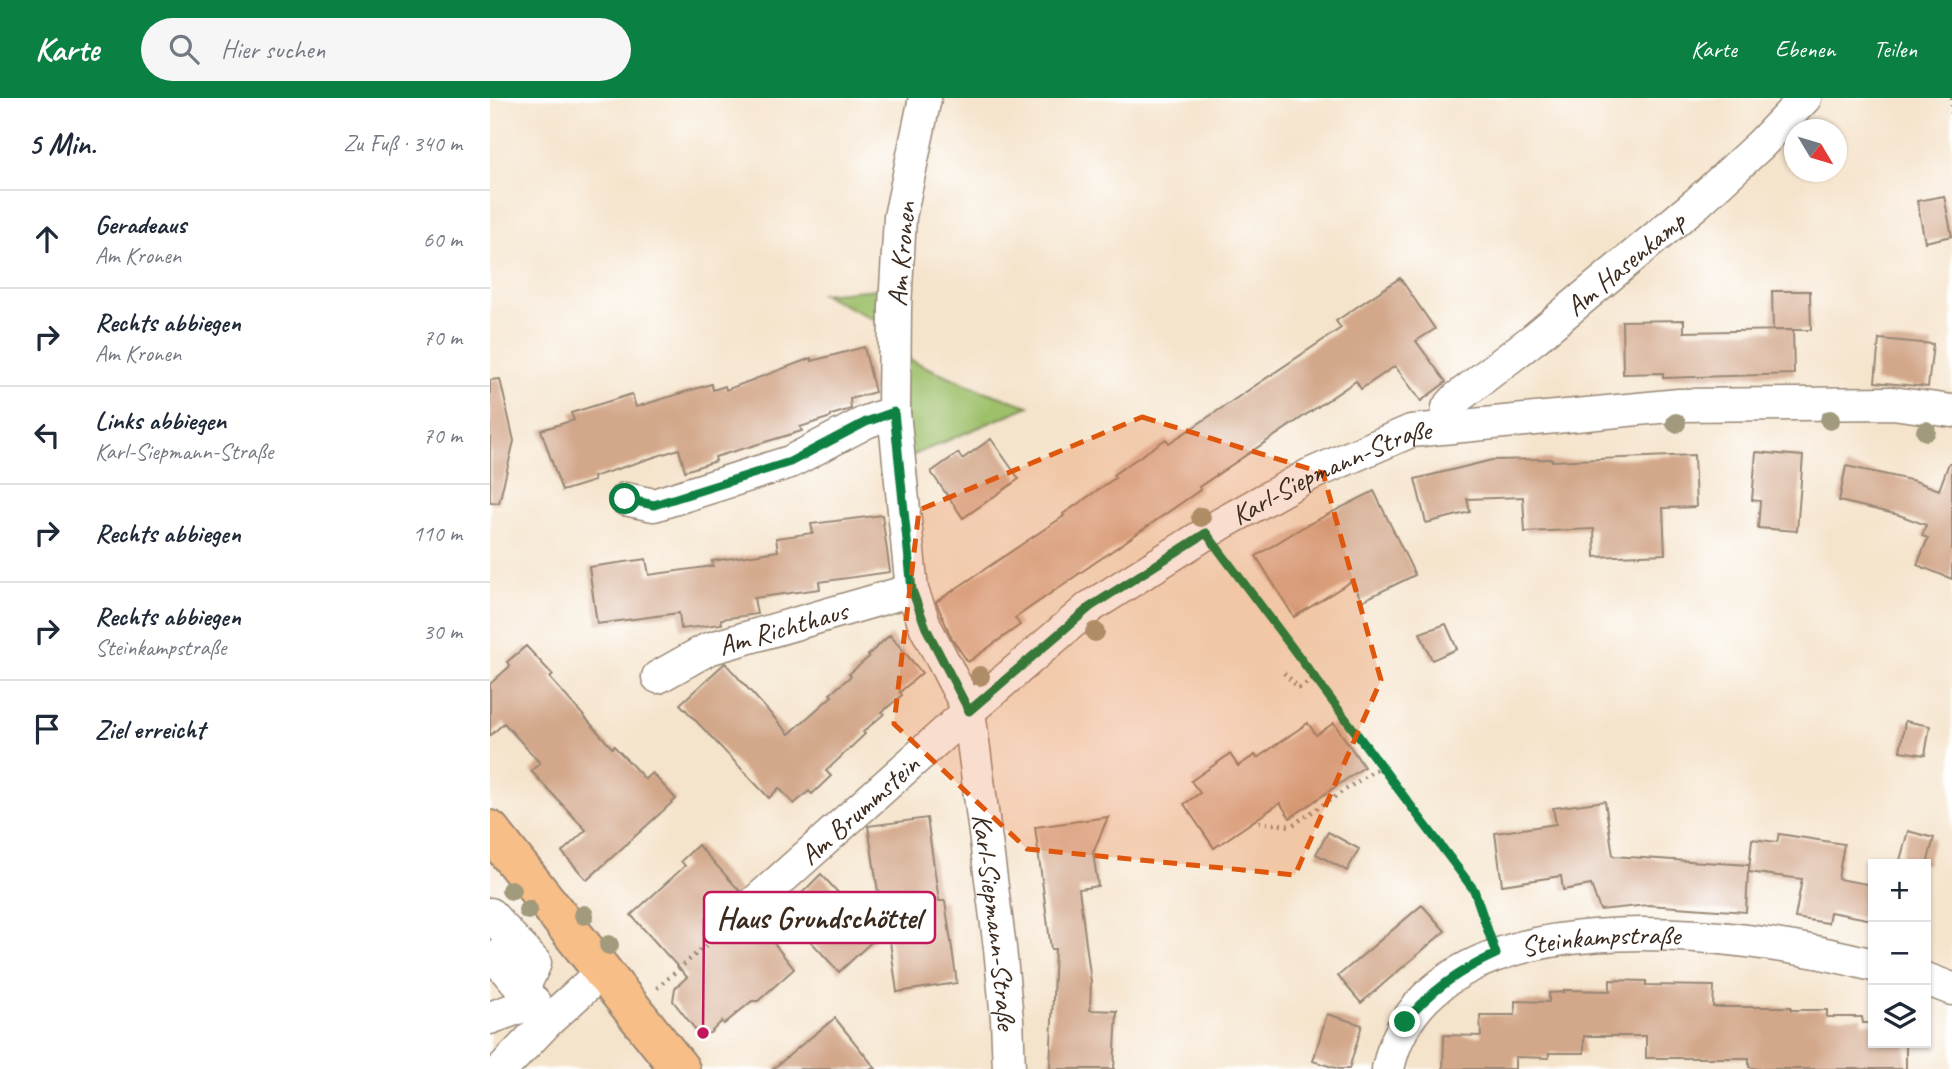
<!DOCTYPE html>
<html lang="de">
<head>
<meta charset="utf-8">
<style>
  body { margin:0; font-family:Caveat,sans-serif; background:#f6f6f7; color:#1f2937 }
  .controls { position:absolute; right:21px; bottom:21px; display:grid; overflow:hidden; border-radius:0px; box-shadow:0 2px 5px #0004 }
  .controls button { width:63px; height:63px; display:grid; place-items:center; padding:0; border:0; border-bottom:2px solid #e0e1e3; background:#fff; color:#1f2937; font:35px sans-serif }
  .compass { position:absolute; left:1294px; top:21px; width:63px; height:63px; border-radius:50%; background:#fff; box-shadow:0 2px 5px #0004; rotate:128deg }
  .stop { position:absolute; width:21px; height:21px; margin:-16px; border:5px solid #0b8043; border-radius:50%; background:#fff }
  .stop.end { background:#0b8043; border-color:#fff; box-shadow:0 2px 7px #0008 }
  .list { margin:0; padding:0; list-style:none }
  h2 { display:flex; justify-content:space-between; align-items:center; height:91px; margin:0; padding:0 28px; font-size:30px }
  h2 small { font-size:23px; font-weight:400; color:#747a83 }
  .list li { display:grid; grid-template-columns:46px 1fr auto; gap:21px; align-items:center; box-sizing:border-box; height:98px; padding:0 28px; border-top:2px solid #e0e1e3 }
  .list b { display:block; font-size:26px; white-space:nowrap }
  .list p { margin:0; font-size:23px; white-space:nowrap; color:#747a83 }
  .list em { font-size:23px; font-style:normal; color:#747a83 }
  .icon { flex:none; width:38px; height:38px; fill:none; stroke:currentColor; stroke-width:2; stroke-linecap:round; stroke-linejoin:round }
  .map { position:relative; flex:none; width:1462px; height:971px; overflow:hidden }
  header { display:flex; align-items:center; gap:42px; box-sizing:border-box; height:98px; padding:0 35px; background:#0b8043; color:#fff }
  header strong { font-size:33px }
  nav { display:flex; gap:38px; margin-inline-start:auto; font-size:24px }
  .search { width:490px; height:63px; background:#f6f6f7; display:flex; align-items:center; gap:18px; box-sizing:border-box; padding:0 24px; border-radius:38px; color:#747a83; font-size:26px }
  main { display:flex }
  aside { flex:1; background:#fff }
  .map>svg:first-child { display:block }
</style>
</head>
<body>
<header>
<strong>Karte</strong>
<div class="search"><svg class="icon" aria-label="search" viewBox="0 0 24 24"><circle cx="10" cy="10" r="6"/><path d="M15 15l6 6"/></svg>Hier suchen</div>
<nav><a>Karte</a><a>Ebenen</a><a>Teilen</a></nav>
</header>
<main>
<aside>
<h2>5 Min.<small>Zu Fuß · 340 m</small></h2>
<ul class="list">
<li><svg class="icon" aria-label="ahead" viewBox="0 0 24 24"><path d="M12 20V5M6 11l6-6 6 6"/></svg><div><b>Geradeaus</b><p>Am Kronen</p></div><em>60 m</em></li>
<li><svg class="icon" aria-label="right" viewBox="0 0 24 24"><path d="M7 20v-9h11M14 6l5 5-5 5"/></svg><div><b>Rechts abbiegen</b><p>Am Kronen</p></div><em>70 m</em></li>
<li><svg class="icon" aria-label="left" viewBox="0 0 24 24"><path d="M17 20v-9H6M10 6l-5 5 5 5"/></svg><div><b>Links abbiegen</b><p>Karl-Siepmann-Straße</p></div><em>70 m</em></li>
<li><svg class="icon" aria-label="right" viewBox="0 0 24 24"><path d="M7 20v-9h11M14 6l5 5-5 5"/></svg><div><b>Rechts abbiegen</b></div><em>110 m</em></li>
<li><svg class="icon" aria-label="right" viewBox="0 0 24 24"><path d="M7 20v-9h11M14 6l5 5-5 5"/></svg><div><b>Rechts abbiegen</b><p>Steinkampstraße</p></div><em>30 m</em></li>
<li><svg class="icon" aria-label="arrive" viewBox="0 0 24 24"><path d="M6 21V4h12l-3 4 3 4H6"/></svg><div><b>Ziel erreicht</b></div></li>
</ul>
</aside>
<div class="map">
<svg width="1462" height="971" viewBox="0 0 1462 971">
  <rect width="100%" height="100%" fill="#fff"/>
  <filter id="ink" filterUnits="userSpaceOnUse"><feTurbulence type="fractalNoise" baseFrequency=".0143" numOctaves="2"/><feDisplacementMap in="SourceGraphic" scale="14" xChannelSelector="R" yChannelSelector="G"/><feConvolveMatrix kernelMatrix="1 2 1 2 8 2 1 2 1" color-interpolation-filters="sRGB"/></filter>
  <filter id="wash" filterUnits="userSpaceOnUse"><feTurbulence type="fractalNoise" baseFrequency=".00686" numOctaves="4" result="noise"/><feDisplacementMap in="SourceGraphic" scale="28" xChannelSelector="R" yChannelSelector="G"/><feGaussianBlur stdDeviation="1.57" result="paint"/><feColorMatrix in="noise" values="0 0 0 0 0 0 0 0 0 0 0 0 0 0 0 0 0 1.4 0 .05"/><feComposite in="paint" operator="in"/></filter>
  <g filter="url(#wash)">
    <rect width="100%" height="100%" fill="#f5e4cc"/>
    <path fill="#9ec06a" stroke="#6c7544" stroke-width="2" d="M398,190L397,228L332,196Z
      M413,259L493,293L539,308L414,361Z"/>
    <g id="blocks">
      <path fill="#d3a78a" d="M1454,98L1462,138L1435,144L1427,103Z
        M910,180L945,231L926,243L956,284L931,303L905,268L871,291L866,283L709,389L710,392L525,520L530,527L478,564L462,541L446,504L574,418L573,416L625,380L623,377L633,370L676,341L679,345L699,332L851,230L846,223Z
        M1282,193H1320L1321,232H1283Z
        M1194,222V234L1303,232L1304,276L1173,280V275L1133,276L1132,223Z
        M1389,241L1443,246L1438,289L1385,284Z
        M374,249L385,294L360,301L361,311L341,317V319L310,329L312,333L225,359L226,363L195,373L189,351L103,379L104,383L72,393L51,332L84,322L81,315L142,296L146,309L221,286L223,292L235,288L236,292L321,260L322,263Z
        M10,281L24,343L9,405L0,404V282Z
        M501,341L529,381L473,420L441,374L468,355L472,361Z
        M1266,354L1313,358L1307,433L1268,430L1270,403L1262,402Z
        M1204,357L1206,409L1173,410L1175,456L1105,459L1104,431L1035,434L1033,399L977,401L980,414L936,425L925,381L1002,362L1062,361V363Z
        M1459,365H1462V481L1427,467L1438,440L1432,438L1436,427L1409,417L1349,403L1356,368L1425,383L1449,392Z
        M884,393L925,477L872,503L862,483L804,519L766,458L813,429Z
        M392,417L400,474L329,484L330,491L264,500L267,516L231,521L232,526L191,531L189,515L107,526L99,469L156,461L159,477L223,468L222,463L288,453L286,440L323,435L321,426Z
        M956,526L967,551L942,562L930,535Z
        M400,537L432,575L410,594L412,597L392,614L394,616L373,634L375,636L336,673L341,678L322,696L319,693L304,706L289,690L279,700L190,606L235,565L299,636L342,598L340,596L361,578L359,576L379,559L378,557Z
        M36,548L63,577L60,580L122,650L124,648L155,681L162,675L186,701L97,782L72,754L96,732L41,673L50,665L14,625L0,638V586L20,568L17,564Z
        M1415,623L1440,628L1435,657L1410,653Z
        M818,625L826,637L844,625L874,669L800,720L790,705L724,750L694,706L710,695L701,683L740,656L748,668L765,657L767,660Z
        M1115,703L1123,758L1259,767V773L1262,741L1287,744L1289,736L1354,746L1348,781L1383,787V822L1340,814L1338,825L1305,820L1312,781L1258,774L1256,814L1158,807L1110,812L1101,787L1073,792L1071,778L1012,787L1005,735L1066,726L1063,710Z
        M618,719L603,755L608,788L589,791L601,884L600,912L627,913L624,971H560L565,851H561L545,729Z
        M437,720L449,803H455L467,885L407,894L398,829L394,834L378,728Z
        M1418,733L1444,740L1437,766H1409Z
        M838,734L869,751L857,773L826,756Z
        M208,747L250,793L243,803V812L247,820L256,826L268,825L304,871L268,903H262L234,926L232,923L220,935L209,936L183,903L185,890L197,879L141,817L195,768L191,763Z
        M331,776L388,838L349,874L315,837L333,820L311,796Z
        M932,807L955,833L871,905L848,878Z
        M1120,882L1156,883V887L1224,888L1223,909H1301V912H1337V919H1372L1373,925H1383V945H1416V971H1268L1259,969V960H1156V938H1094V955H1059V960L1025,959V971H953L954,937L991,938L990,917H1025V903L1059,904V895L1074,894V892L1120,893Z
        M837,916L872,927L859,971H849L823,963Z
        M345,920L386,971H283L309,949Z"/>
    </g>
  </g>
  <g filter="url(#ink)">
    <use href="#blocks" fill-opacity="0" stroke="#988775" stroke-width="2"/>
    <g fill="none" stroke-linecap="round" stroke-linejoin="round">
      <g stroke="#988775" stroke-width="35">
        <g id="minor">
          <path id="s1" d="M435,0L410,119L405,209L404,314L422,492L436,530L479,613L510,850L517,921L519,971"/>
          <path id="s2" d="M958,328V310L967,300L1045,240L1207,105L1271,46L1315,0"/>
          <path d="M135,401L164,407L300,364L376,324L404,314"/>
          <path id="s3" d="M168,579L218,551L422,492"/>
          <path id="s4" d="M261,808L479,613L600,509L731,426L819,377L921,333L1189,307L1402,305L1462,313"/>
          <path d="M0,816L45,865L33,891"/>
          <path d="M4,858L44,905"/>
          <path d="M1436,881L1462,891"/>
          <path d="M0,920L44,904"/>
          <path d="M12,971L59,922L113,873"/>
          <path id="s5" d="M898,971C936,788 1254,833 1383,867"/>
        </g>
      </g>
      <g stroke="#988775" stroke-width="42">
        <path id="major" d="M0,732L190,971"/>
      </g>
      <path stroke="#988775" stroke-width="4.5" stroke-dasharray="2 5" stroke-linecap="butt" d="M1462,0V28
        M733,458L984,792L998,832
        M794,575L809,590L824,581
        M769,724L801,728L891,668
        M167,890L239,827"/>
      <use href="#minor" stroke="#fff" stroke-width="32"/>
      <use href="#major" stroke="#f7be87" stroke-width="38"/>
    </g>
    <g fill="#a29a7b">
      <circle cx="1340" cy="322" r="10"/>
      <circle cx="1186" cy="325" r="10"/>
      <circle cx="1436" cy="333" r="10"/>
      <circle cx="711" cy="419" r="10"/>
      <circle cx="605" cy="534" r="10"/>
      <circle cx="490" cy="578" r="10"/>
      <circle cx="21" cy="792" r="10"/>
      <circle cx="38" cy="812" r="10"/>
      <circle cx="94" cy="817" r="10"/>
      <circle cx="119" cy="847" r="10"/>
    </g>
  </g>
  <g fill="none" stroke-linecap="round" stroke-linejoin="round" filter="url(#ink)">
    <path stroke="#0b8043" stroke-width="9" d="M135,401L164,407L300,364L376,324L404,314L422,492L436,530L479,613L600,509L716,435L984,792L1006,856C970,872 940,893 915,924"/>
  </g>
  <path fill="#df570d" fill-opacity="0.2" stroke="#df570d" stroke-width="5" stroke-dasharray="14 9" stroke-linejoin="round" d="M652,319L833,375L891,582L805,777L537,751L404,626L429,412Z"/>
  <g text-anchor="middle" dominant-baseline="central" stroke-width="5" stroke-linejoin="round" paint-order="stroke">
    <g font-size="28" fill="#3b2a1e" stroke="#fff">
      <text transform="translate(411 156) rotate(-85)">Am Kronen</text>
      <text stroke="none"><textPath href="#s2" startOffset="247">Am Hasenkamp</textPath></text>
      <text stroke="none"><textPath href="#s4" startOffset="730">Karl-Siepmann-Straße</textPath></text>
      <text stroke="none"><textPath href="#s3" startOffset="135">Am Richthaus</textPath></text>
      <text stroke="none"><textPath href="#s4" startOffset="145">Am Brummstein</textPath></text>
      <text stroke="none"><textPath href="#s1" startOffset="842">Karl-Siepmann-Straße</textPath></text>
      <text stroke="none"><textPath href="#s5" startOffset="271">Steinkampstraße</textPath></text>
    </g>
  </g>
  <path fill="none" stroke="#c2185b" stroke-width="2.5" d="M213 935L214 820"/>
  <circle fill="#c2185b" stroke="#fff" stroke-width="2.5" cx="213" cy="935" r="7"/>
  <rect fill="#fff" stroke="#c2185b" stroke-width="2.5" x="214" y="794" width="231" height="51" rx="7"/>
  <g font-size="30" text-anchor="middle" font-weight="bold" fill="#3b2a1e">
    <text x="329" y="830">Haus Grundschöttel</text>
  </g>
</svg>
<div class="controls">
<button>+</button>
<button>−</button>
<button><svg class="icon" aria-label="layers" viewBox="0 0 24 24"><path d="M12 4l9 5-9 5-9-5zM3 14l9 5 9-5"/></svg></button>
</div>
<svg class="compass" viewBox="-18 -18 36 36"><path d="M0-13l5 13h-10z" fill="#e53935"/><path d="M0 13l5-13h-10z" fill="#747a83"/></svg>
<div class="stop" style="left:135px;top:401px"></div>
<div class="stop end" style="left:915px;top:924px"></div>
</div>
</main>
</body>
</html>
